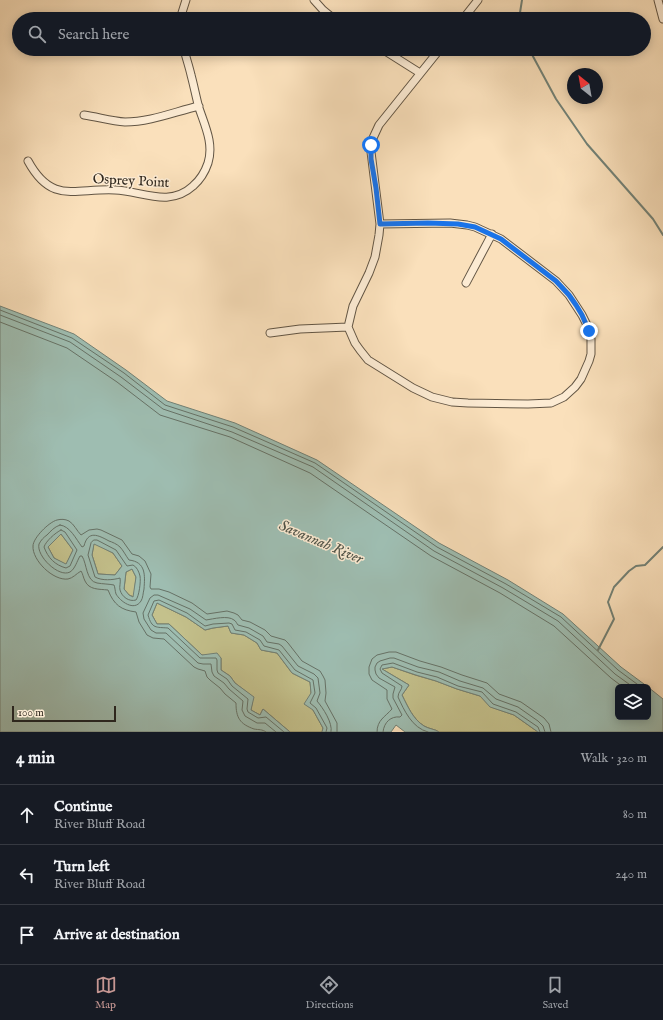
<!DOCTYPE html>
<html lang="en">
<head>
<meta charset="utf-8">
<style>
  body { margin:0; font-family:"IM FELL English",serif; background:#242831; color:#f1f3f6 }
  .controls { position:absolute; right:12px; bottom:12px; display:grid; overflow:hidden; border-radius:6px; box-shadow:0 2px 10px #0003 }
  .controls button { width:36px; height:36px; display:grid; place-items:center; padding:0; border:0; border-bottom:1px solid #363941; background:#171b24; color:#f1f3f6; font:20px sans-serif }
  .compass { position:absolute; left:567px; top:68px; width:36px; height:36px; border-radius:50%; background:#171b24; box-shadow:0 2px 10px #0003; rotate:329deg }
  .scale { position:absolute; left:12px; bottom:10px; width:104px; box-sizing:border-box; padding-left:4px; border:2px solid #2f271d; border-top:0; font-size:11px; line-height:14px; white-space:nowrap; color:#2f271d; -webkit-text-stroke:3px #fcebd3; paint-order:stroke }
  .stop { position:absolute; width:12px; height:12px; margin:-9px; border:3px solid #1a73e8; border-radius:50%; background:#fff }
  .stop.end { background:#1a73e8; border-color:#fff; box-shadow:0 1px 4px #0008 }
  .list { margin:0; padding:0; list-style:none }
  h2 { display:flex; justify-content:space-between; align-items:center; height:52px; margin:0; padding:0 16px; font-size:17px }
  h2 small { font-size:13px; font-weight:400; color:#9ea1a6 }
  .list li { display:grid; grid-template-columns:26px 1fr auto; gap:12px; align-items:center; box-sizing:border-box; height:60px; padding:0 16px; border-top:1px solid #363941 }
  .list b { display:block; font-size:15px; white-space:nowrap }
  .list p { margin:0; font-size:13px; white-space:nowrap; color:#9ea1a6 }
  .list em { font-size:13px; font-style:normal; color:#9ea1a6 }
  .icon { flex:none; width:22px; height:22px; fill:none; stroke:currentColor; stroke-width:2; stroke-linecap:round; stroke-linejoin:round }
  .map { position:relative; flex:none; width:663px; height:732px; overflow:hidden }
  .search { position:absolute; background:#171b24; box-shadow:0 2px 10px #0003; left:12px; right:12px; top:12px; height:44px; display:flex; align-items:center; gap:10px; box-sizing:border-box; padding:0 14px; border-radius:22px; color:#9ea1a6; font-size:15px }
  .sheet { height:232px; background:#171b24 }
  nav { display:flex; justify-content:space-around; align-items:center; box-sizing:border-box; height:56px; border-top:1px solid #363941; background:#171b24; font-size:11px; color:#9ea1a6 }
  nav a { display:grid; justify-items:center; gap:2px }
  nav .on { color:#c59692 }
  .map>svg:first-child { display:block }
</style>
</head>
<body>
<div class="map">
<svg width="663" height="732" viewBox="0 0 663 732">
  <rect width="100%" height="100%" fill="#fae0bb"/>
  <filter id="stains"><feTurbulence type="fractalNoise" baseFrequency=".005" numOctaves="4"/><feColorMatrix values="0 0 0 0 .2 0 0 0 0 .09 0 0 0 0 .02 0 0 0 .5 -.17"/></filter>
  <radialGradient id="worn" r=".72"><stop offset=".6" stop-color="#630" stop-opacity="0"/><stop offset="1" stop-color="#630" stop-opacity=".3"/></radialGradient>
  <path fill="#c4c18c" stroke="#7a7454" d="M61,534L73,550L66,565L54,558L48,547Z
    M94,543L113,553L122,566L115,575L98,574L92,555Z
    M132,569L136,577L134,597L129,595L124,589L126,572Z
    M157,603L186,617L205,630L213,628L228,626L231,633L244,635L257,643L261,650L277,653L292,673L310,682L313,710L323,728L322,732H290L263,709L260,715L251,710L253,697L235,683L230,676L221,670V658L202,655L169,624H157L152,615Z
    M392,667L415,675L436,681L457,689L480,696L491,707L514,715L538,732H439C435,729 429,729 424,726C413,719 408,707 402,695L409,685L382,669Z"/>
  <path fill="#9ebdb1" stroke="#728176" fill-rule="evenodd" d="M0,306L74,334L126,370L167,401L235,423L317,460L439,543L508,580L563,614L621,667L648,687H618V717H648V687L663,699V732H538L514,715L490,707L480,696L457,689L436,681L416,675L392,667L382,669L409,685L402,695C408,707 413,719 424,726C429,729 435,729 439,732H405L396,725L391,732H322L323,728L313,710L304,704L311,693L310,682L292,673L277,653L261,650L257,643L244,635L231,633L228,626L213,628L205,630L186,617L157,603L152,615L157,624H169L202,655L217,653L221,658V670L230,676L235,683L254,697L251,710L260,715L263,709L290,732H0ZM61,534L73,550L66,564L54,558L48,547ZM94,544L113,553L122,566L115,575L98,574L92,555ZM132,569L136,577L133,597L129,595L124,589L126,572Z"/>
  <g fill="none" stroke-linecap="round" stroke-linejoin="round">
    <path stroke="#667267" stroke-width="1" d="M0,310L72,338L124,373L165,405L233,427L315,463L437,547L506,584L561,617L618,670L641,687
      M0,315L70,342L121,377L163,409L232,432L313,467L434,551L503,588L558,621L615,674L633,687
      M0,322L67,348L117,382L160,415L230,437L310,473L431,556L500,593L554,626L611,678L623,687
      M60,525C70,526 76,539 82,547L84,546C88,530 98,535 109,541C112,542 117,544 120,547C123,550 126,556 129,560C146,562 145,575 144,589C143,593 143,598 141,601C134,612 120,601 116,594C115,591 115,587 114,585C109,584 103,584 97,583C86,581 87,564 82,556H80C77,561 75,569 70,572C59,578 36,556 39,544C41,540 44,537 47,535C51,531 54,527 60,525Z
      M61,530L65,532L77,550L70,566L66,568C55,565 48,558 44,547C46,541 55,533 61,530Z
      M94,540H97L116,550L127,566L133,565C137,567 139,572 140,576C141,582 139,596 136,600C129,602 122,597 120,590C119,587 121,582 120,578C113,580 102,581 95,577L88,555L91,543Z
      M266,732C262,729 259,730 254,729C240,724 236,718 236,703L225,694L220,688L210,680L207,677L205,671L198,669L194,667L164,639L153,638L147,635L139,622L136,612C121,610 114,605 108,590C99,589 89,590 85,581C83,577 83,574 81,571C76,574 73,578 68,579C53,581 32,560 33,546C33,538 49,522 57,520C61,519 65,519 69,521C74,524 77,531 81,535L89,530L97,529L101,530L122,540L132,554L139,556L145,561L151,574L150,587L151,589H159L169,592L192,603L207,614L227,611L234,613L238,615L242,620L250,622L265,630L271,636L285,640L288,643L302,661L320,671L323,676L325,680L326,693L325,701L337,723V732
      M276,732L265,723H257L245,716L242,710L243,701L229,689L224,683L214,676L212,672L211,664H203L198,663L166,633H156L151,630L144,619L143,613L150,598L154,595H158L190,609L206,620C213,619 228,615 234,620C236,621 237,624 238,625L249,628L263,636L267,642L279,644L282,646L298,666L314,674L318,678L320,693L317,701C323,708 333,723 331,732
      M284,732L266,717L258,718L248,712L247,709L248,699L232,686L227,679L218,673L217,670V660L216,658H200L168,628C156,627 152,629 148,615L154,601L159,600L187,613L205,626L213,624L229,623L232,624L235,630L246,632L260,640L264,646L279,650L295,670L313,680L315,693L310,703L316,708L326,726L327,728L326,732
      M377,732C377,720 385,717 392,709L387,699V690L372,680L369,674V667L372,659L377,655L389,652H396L420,661L441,667L462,675L487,683L499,694L521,702L544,718L549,724L551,732
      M383,732C384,722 391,716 400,717L402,715L393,698V694L395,687L379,678L376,674L375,670V667L377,663L380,661L390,658H394L418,667L439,672L460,681L483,688L496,699L518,707L538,721L543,726L545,732
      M428,732C412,728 404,710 398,697C398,692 402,690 402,686L382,673L380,669L382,665L393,663L417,672L437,677L458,686L482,692L493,704L516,712L538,727L540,732"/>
    <path stroke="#728176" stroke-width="2" d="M519,19L522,0
      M529,49L556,99L587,144L653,219L663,235
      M598,650L614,619L608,602L614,587L629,571L636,566L645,565L663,547"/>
    <g stroke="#625544" stroke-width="9">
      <path id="minor" d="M314,0L323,10L334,19
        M658,0L663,19
        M180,19L186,0
        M463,19L478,0
        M382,49L420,73
        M84,115C98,117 111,121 125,122C150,122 174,112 199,106
        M28,161C52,205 75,188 115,190C142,191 169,208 193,186C200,180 205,172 208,163C214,144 205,126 199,108C196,97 194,86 191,75C189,66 186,58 184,49
        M380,224L450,223L467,225L475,227L501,239L556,281L569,295L582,315L587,325L591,339V354L589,361L581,379L575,387L564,397L551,403L528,404L468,403L452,402L432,397L413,388L368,360L360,350L355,343L348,327L353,306L369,273L375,257L379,235L380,224L371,152L373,138L379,125L440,49
        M466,283L492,234
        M270,333L300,329L348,327"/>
    </g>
    <use href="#minor" stroke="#fcebd3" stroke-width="7"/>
  </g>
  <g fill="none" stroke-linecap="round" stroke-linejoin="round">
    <path stroke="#1a73e8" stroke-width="5" d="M371,145V159L376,188L380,224L428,223L458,224L475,227L501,239L556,281L569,295L576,305L582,315L589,331"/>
  </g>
  <g text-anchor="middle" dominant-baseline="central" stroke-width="3" stroke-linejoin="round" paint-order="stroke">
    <g font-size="14" fill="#2f271d" stroke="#fcebd3">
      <text transform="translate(131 181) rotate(3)">Osprey Point</text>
    </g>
    <g font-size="15" font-style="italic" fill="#505449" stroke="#fcebd3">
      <text transform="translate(321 542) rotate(23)">Savannah River</text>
    </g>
  </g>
  <rect width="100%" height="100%" filter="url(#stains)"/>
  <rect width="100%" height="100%" fill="url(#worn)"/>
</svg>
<div class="controls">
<button><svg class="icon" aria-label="layers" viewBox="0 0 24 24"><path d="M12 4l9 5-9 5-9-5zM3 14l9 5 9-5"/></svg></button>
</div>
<svg class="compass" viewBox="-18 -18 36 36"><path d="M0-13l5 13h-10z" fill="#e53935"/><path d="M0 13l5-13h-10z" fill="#9ea1a6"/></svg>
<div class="scale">100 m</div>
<div class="stop" style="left:371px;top:145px"></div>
<div class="stop end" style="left:589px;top:331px"></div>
<div class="search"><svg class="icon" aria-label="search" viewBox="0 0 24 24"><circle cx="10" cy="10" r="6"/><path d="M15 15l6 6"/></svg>Search here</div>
</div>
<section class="sheet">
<h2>4 min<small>Walk · 320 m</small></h2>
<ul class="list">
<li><svg class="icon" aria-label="ahead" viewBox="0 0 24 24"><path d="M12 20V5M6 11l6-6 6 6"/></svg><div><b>Continue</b><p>River Bluff Road</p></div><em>80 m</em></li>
<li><svg class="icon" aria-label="left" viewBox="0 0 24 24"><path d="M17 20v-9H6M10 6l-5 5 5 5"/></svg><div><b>Turn left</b><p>River Bluff Road</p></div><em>240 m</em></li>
<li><svg class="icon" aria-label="arrive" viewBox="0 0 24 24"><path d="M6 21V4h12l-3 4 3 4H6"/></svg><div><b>Arrive at destination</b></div></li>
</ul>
</section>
<nav>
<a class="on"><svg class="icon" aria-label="map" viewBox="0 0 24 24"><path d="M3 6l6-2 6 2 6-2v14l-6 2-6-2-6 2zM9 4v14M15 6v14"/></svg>Map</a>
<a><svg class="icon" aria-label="directions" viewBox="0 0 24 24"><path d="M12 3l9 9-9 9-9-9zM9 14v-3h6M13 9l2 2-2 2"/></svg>Directions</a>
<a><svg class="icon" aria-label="saved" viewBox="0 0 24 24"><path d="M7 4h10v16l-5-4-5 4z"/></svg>Saved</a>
</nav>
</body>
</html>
